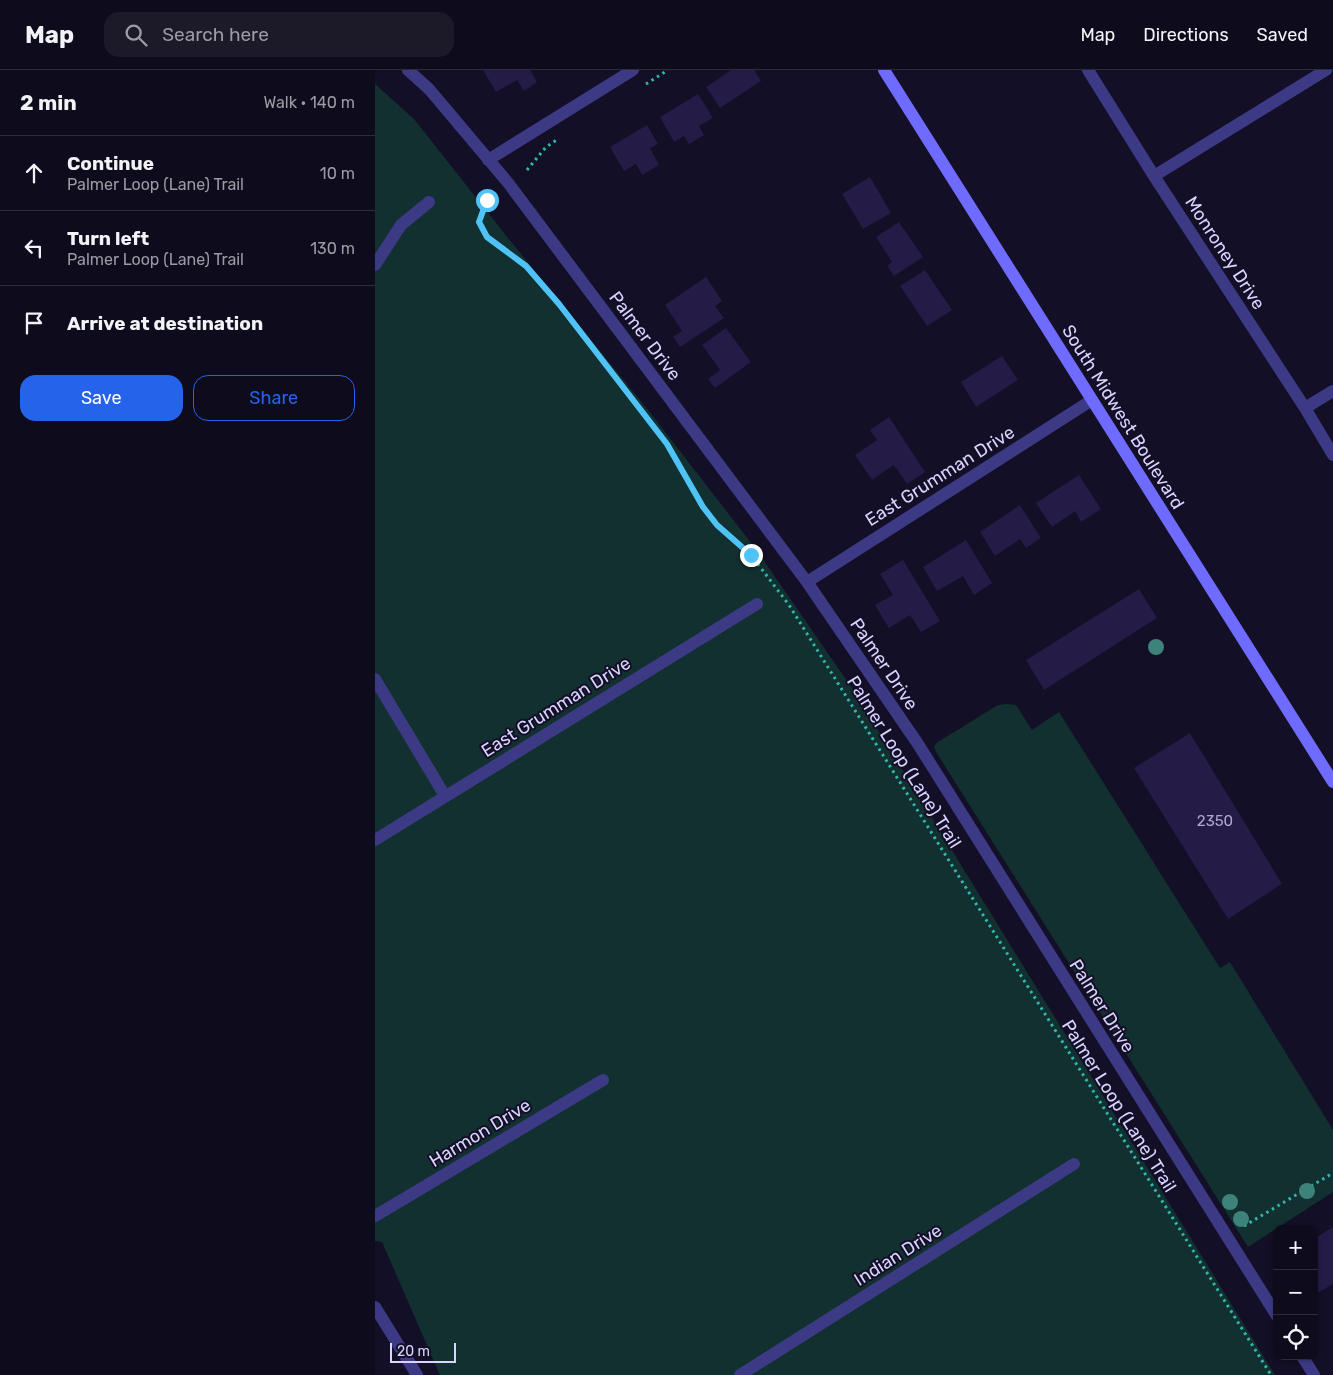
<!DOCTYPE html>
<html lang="en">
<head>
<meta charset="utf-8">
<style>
  body { margin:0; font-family:Rubik,sans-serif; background:#1c1929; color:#f1f3f6 }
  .controls { position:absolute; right:15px; bottom:15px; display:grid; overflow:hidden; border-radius:10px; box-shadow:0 1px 4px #0004 }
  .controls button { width:45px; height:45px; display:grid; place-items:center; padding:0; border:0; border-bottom:1px solid #2e2b3b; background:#0e0b1c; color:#f1f3f6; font:25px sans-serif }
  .scale { position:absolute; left:15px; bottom:12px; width:66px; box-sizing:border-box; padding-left:5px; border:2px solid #d9d4ff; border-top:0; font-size:14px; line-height:18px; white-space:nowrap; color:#d9d4ff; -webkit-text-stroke:4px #130f26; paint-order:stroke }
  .stop { position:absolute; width:15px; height:15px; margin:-11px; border:4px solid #4fc3f7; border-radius:50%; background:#fff }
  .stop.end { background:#4fc3f7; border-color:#fff; box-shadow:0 1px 5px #0008 }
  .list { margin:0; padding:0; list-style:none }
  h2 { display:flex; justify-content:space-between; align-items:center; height:65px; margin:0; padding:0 20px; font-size:21px }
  h2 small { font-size:16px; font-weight:400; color:#9b9ba3 }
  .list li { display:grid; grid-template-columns:32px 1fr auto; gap:15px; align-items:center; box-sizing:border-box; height:75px; padding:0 20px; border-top:1px solid #2e2b3b }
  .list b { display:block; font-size:19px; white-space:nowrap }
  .list p { margin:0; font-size:16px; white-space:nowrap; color:#9b9ba3 }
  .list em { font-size:16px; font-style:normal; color:#9b9ba3 }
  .actions { display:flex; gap:10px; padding:15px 20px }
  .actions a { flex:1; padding:11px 0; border:1px solid #2563eb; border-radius:15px; text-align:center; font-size:18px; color:#2563eb }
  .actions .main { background:#2563eb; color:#fff }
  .icon { flex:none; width:28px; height:28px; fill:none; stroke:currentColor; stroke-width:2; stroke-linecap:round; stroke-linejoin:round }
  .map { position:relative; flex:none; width:958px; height:1305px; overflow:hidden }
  header { display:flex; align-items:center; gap:30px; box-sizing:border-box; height:70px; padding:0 25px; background:#0e0b1c; border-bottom:1px solid #2e2b3b }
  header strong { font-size:24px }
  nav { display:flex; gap:28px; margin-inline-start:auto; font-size:18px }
  .search { width:350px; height:45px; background:#1c1929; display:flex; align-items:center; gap:12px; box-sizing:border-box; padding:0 18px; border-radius:15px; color:#9b9ba3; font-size:19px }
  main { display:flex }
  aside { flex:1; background:#0e0b1c }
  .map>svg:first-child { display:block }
</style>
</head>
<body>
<header>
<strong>Map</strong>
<div class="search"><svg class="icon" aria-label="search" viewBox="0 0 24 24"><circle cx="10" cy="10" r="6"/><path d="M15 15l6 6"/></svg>Search here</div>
<nav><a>Map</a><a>Directions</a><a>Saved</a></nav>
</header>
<main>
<aside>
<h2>2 min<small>Walk · 140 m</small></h2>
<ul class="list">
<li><svg class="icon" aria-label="ahead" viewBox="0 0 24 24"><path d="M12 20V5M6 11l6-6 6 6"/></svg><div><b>Continue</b><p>Palmer Loop (Lane) Trail</p></div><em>10 m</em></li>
<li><svg class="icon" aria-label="left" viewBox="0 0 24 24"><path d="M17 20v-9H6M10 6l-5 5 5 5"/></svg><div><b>Turn left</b><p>Palmer Loop (Lane) Trail</p></div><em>130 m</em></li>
<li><svg class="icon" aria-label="arrive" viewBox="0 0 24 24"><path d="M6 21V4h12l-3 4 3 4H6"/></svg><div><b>Arrive at destination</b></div></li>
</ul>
<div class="actions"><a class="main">Save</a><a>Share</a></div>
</aside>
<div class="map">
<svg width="958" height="1305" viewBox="0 0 958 1305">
  <rect width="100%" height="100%" fill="#130f26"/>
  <path fill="#12302f" d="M0,14L39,49L133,168L277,345L380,478L479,621L900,1305H65L7,1172L0,1171Z
    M632,634L641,635L657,660L684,642L845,898L855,892L958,1060V1122L873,1177L561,682L559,676L563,672L623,635Z"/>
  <path fill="#241b47" d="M108,0H155L162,12L149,21L142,10L121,22Z
    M356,0H379L386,11L345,38L331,17Z
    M323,24L338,48L324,56L329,65L314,74L309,66L299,72L285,47Z
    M272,55L283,74L275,78L284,95L267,105L261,94L249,101L235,77Z
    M495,107L516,143L488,159L467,124Z
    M524,152L548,187L519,206L512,196L517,192L501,167Z
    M550,200L577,240L552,256L525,216Z
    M331,207L347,231L340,236L349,248L305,277L298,267L307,261L290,235Z
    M351,258L376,292L340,318L333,309L345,300L327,275Z
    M627,286L643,310L601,337L586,312Z
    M514,347L550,402L532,414L519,395L497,410L480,385L502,370L495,360Z
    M704,405L726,439L706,452L700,441L677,457L661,433Z
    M645,435L666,468L651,478L645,469L620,486L605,462Z
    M591,470L617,513L599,525L588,506L562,521L548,497Z
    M528,490L565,551L546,562L535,545L514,558L500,535L518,525L505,504Z
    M764,519L782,548L669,620L651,590Z
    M815,663L907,814L853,849L759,698Z
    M958,1157V1214L939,1225V1169Z"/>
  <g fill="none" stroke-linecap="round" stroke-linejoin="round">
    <path stroke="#2fb8b0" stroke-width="3" stroke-dasharray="2.5 4" stroke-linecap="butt" d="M271,14L293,0
      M152,100L171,77L183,69
      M112,130L104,152L112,167L151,197L183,234L292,374L327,437L342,455L376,485L414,535L896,1305
      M869,1156L958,1103"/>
    <path stroke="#3d3a85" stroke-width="12" d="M33,0L54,19L134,114L432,512L543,674L902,1246
      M713,0L779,106L930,338L958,385
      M113,90L258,0
      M779,106L951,0
      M0,195L26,155L54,132
      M930,338L958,321
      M432,512L717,330
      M0,609L70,726
      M0,770L382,534
      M0,1146L228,1010
      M0,1237L42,1305
      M927,1286L939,1305
      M365,1305L699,1094"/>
    <path stroke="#6f6bff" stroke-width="12" d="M509,0L958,712"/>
  </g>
  <g fill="#3d827b">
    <circle cx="781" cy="577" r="8"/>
    <circle cx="932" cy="1121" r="8"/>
    <circle cx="855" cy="1132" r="8"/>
    <circle cx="866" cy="1149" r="8"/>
  </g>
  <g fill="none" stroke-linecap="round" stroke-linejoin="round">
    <path stroke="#4fc3f7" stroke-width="6" d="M112,130L104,152L112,167L151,196L184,234L292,374L328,437L342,455L376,485"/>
  </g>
  <g text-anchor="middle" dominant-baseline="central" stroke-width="4" stroke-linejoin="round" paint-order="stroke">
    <g font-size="15" fill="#aca6d1">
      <text x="840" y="751">2350</text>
    </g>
    <g font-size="18" fill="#d9d4ff" stroke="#130f26">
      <text transform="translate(850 183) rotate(57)">Monroney Drive</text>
      <text transform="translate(270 266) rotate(53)">Palmer Drive</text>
      <text transform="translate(748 347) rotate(58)">South Midwest Boulevard</text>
      <text transform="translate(565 406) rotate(-32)">East Grumman Drive</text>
      <text transform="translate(509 594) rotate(56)">Palmer Drive</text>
      <text transform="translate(181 637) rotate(-32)">East Grumman Drive</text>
      <text transform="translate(529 692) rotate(58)">Palmer Loop (Lane) Trail</text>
      <text transform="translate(727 936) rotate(58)">Palmer Drive</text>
      <text transform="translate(744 1036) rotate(58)">Palmer Loop (Lane) Trail</text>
      <text transform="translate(105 1063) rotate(-31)">Harmon Drive</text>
      <text transform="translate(523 1185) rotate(-32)">Indian Drive</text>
    </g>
  </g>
</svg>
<div class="controls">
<button>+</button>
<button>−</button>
<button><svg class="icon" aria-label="locate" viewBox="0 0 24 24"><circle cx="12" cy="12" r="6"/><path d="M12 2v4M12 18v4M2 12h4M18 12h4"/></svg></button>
</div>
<div class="scale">20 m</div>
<div class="stop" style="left:112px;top:130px"></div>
<div class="stop end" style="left:376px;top:485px"></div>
</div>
</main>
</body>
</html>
